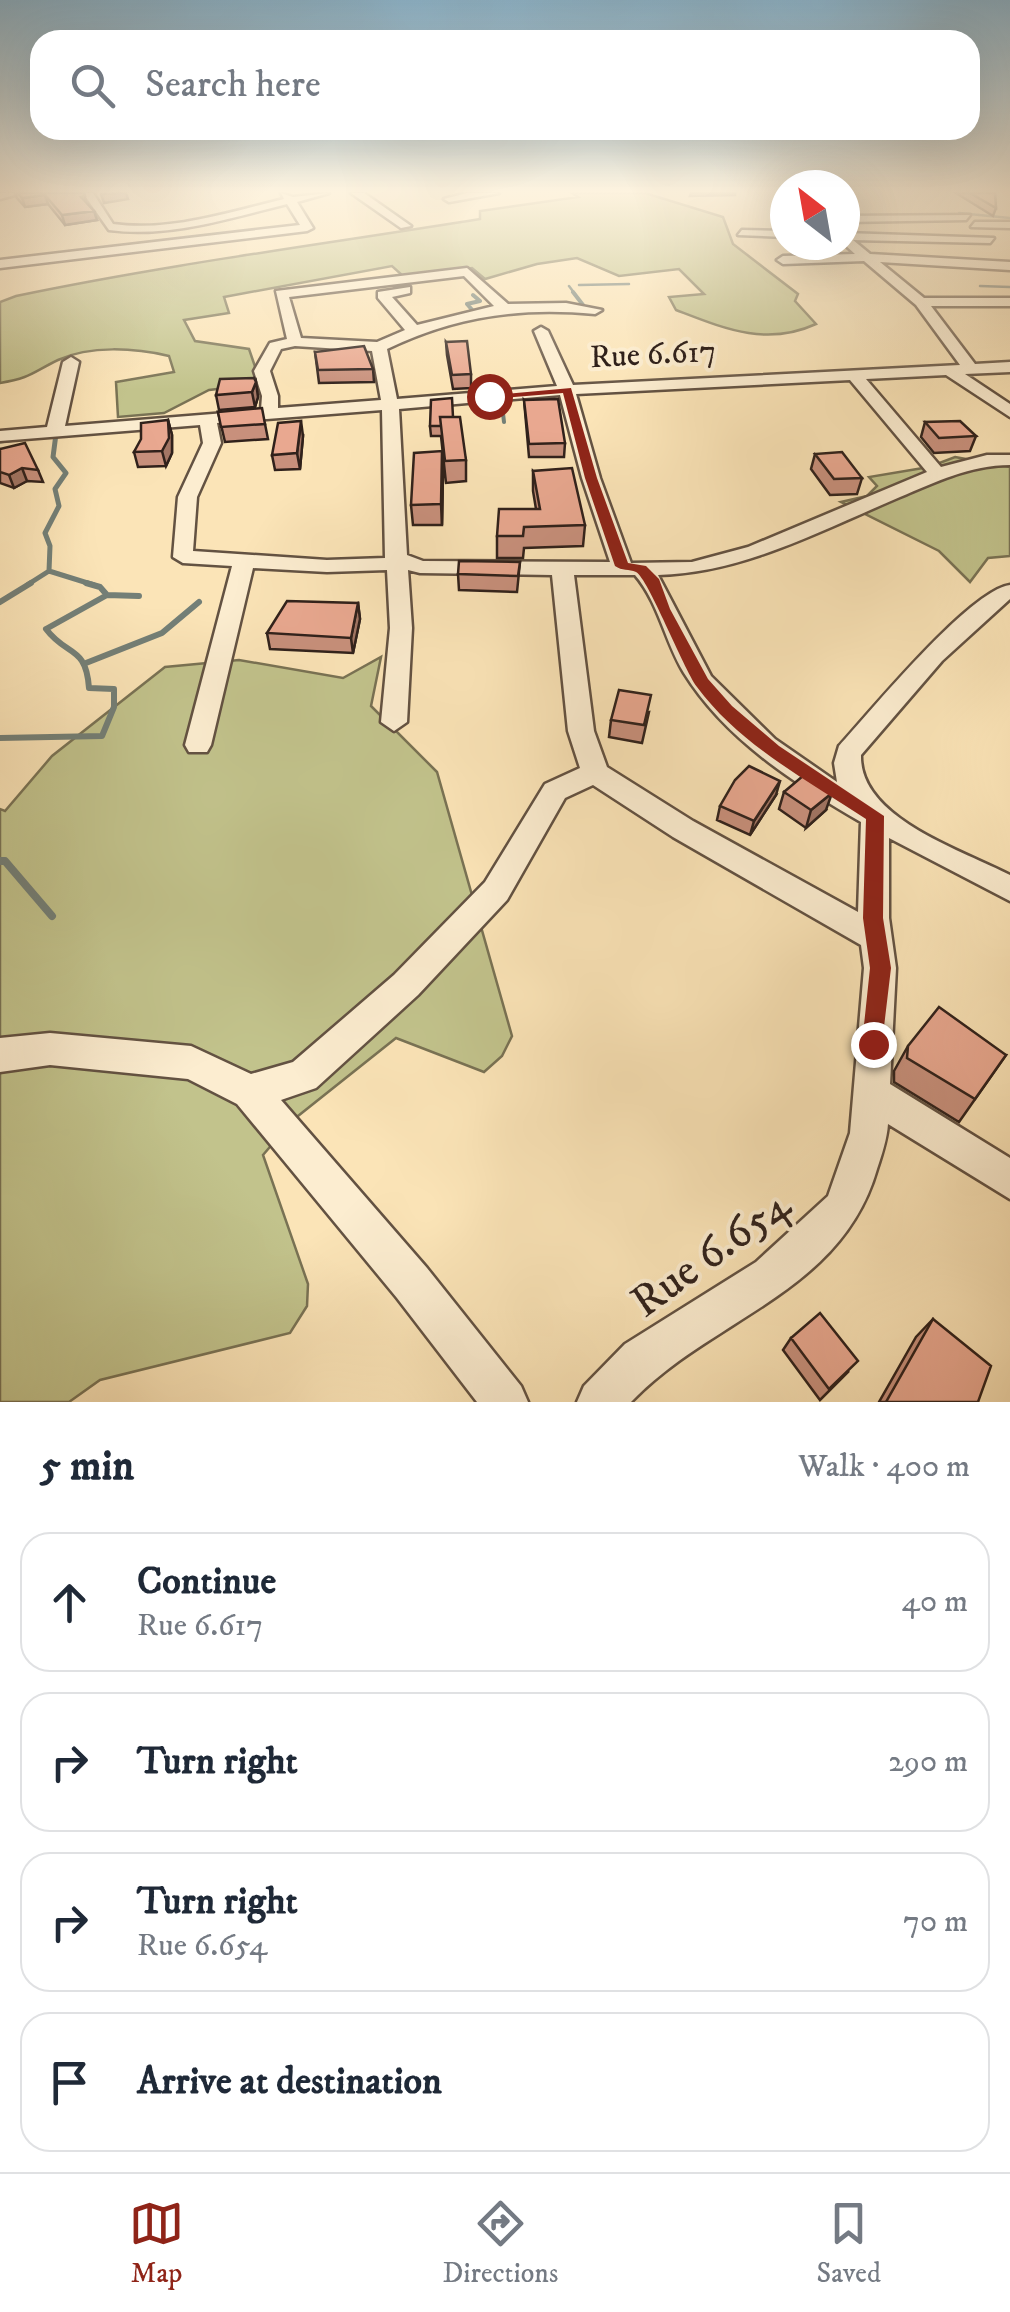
<!DOCTYPE html>
<html lang="en">
<head>
<meta charset="utf-8">
<style>
  body { margin:0; font-family:"IM FELL DW Pica",serif; background:#f2f2f3; color:#1f2937 }
  .compass { position:absolute; left:770px; top:170px; width:90px; height:90px; border-radius:50%; background:#fff; box-shadow:0 10px 40px #0002; rotate:329deg }
  .stop { position:absolute; width:30px; height:30px; margin:-22px; border:8px solid #8f2418; border-radius:50%; background:#fff }
  .stop.end { background:#8f2418; border-color:#fff; box-shadow:0 2px 10px #0008 }
  .list { margin:0; padding:0; list-style:none }
  h2 { display:flex; justify-content:space-between; align-items:center; height:130px; margin:0; padding:0 40px; font-size:42px }
  h2 small { font-size:32px; font-weight:400; color:#747a83 }
  .list li { display:grid; grid-template-columns:65px 1fr auto; gap:30px; align-items:center; box-sizing:border-box; height:140px; margin:0 20px 20px; padding:0 20px; border:2px solid #e0e1e3; border-radius:30px }
  .list b { display:block; font-size:38px; white-space:nowrap }
  .list p { margin:0; font-size:32px; white-space:nowrap; color:#747a83 }
  .list em { font-size:32px; font-style:normal; color:#747a83 }
  .icon { flex:none; width:55px; height:55px; fill:none; stroke:currentColor; stroke-width:2; stroke-linecap:round; stroke-linejoin:round }
  .map { position:relative; flex:none; width:1010px; height:1402px; overflow:hidden }
  .search { position:absolute; background:#fff; box-shadow:0 10px 40px #0002; left:30px; right:30px; top:30px; height:110px; display:flex; align-items:center; gap:25px; box-sizing:border-box; padding:0 35px; border-radius:30px; color:#747a83; font-size:38px }
  .sheet { height:770px; background:#fff }
  nav { display:flex; justify-content:space-around; align-items:center; box-sizing:border-box; height:140px; border-top:2px solid #e0e1e3; background:#fff; font-size:28px; color:#747a83 }
  nav a { display:grid; justify-items:center; gap:5px }
  nav .on { color:#8f2418 }
  .map>svg:first-child { display:block }
</style>
</head>
<body>
<div class="map">
<svg width="1010" height="1402" viewBox="0 0 1010 1402">
  <rect width="100%" height="100%" fill="#fbe4b7"/>
  <filter id="stains"><feTurbulence type="fractalNoise" baseFrequency=".002" numOctaves="4"/><feColorMatrix values="0 0 0 0 .2 0 0 0 0 .09 0 0 0 0 .02 0 0 0 .5 -.17"/></filter>
  <radialGradient id="worn" r=".72"><stop offset=".6" stop-color="#630" stop-opacity="0"/><stop offset="1" stop-color="#630" stop-opacity=".3"/></radialGradient>
  <path fill="#c2c38c" stroke="#797254" stroke-width="2.5" d="M572,193H645L723,217L733,244L798,294L795,301L816,324C766,347 723,328 676,310L669,297L704,294L679,269L619,276L577,258L537,264L485,279L472,268L403,276L392,266L224,297L229,313L184,320L195,341L249,349L261,384L209,390L164,413L118,417L116,382L174,372L169,356C135,348 90,345 58,360C33,372 31,378 0,383V302L16,296C170,264 325,244 480,219V211L578,197Z
    M955,457L1010,467V556L988,558L970,582L939,551L841,502L867,496L877,486L869,477L929,467Z
    M381,657L371,706L437,772L512,1036L502,1056L484,1072L396,1038L293,1120L263,1155L308,1284L307,1306L290,1333L100,1380L69,1402H0V809L5,811L52,756L165,667L239,660L343,678Z"/>
  <g fill="none" stroke-linecap="round" stroke-linejoin="round">
    <path stroke="#737f77" stroke-width="2.5" d="M959,213L1010,218
      M579,285L629,284
      M569,286L575,294
      M980,286L1010,287"/>
    <path stroke="#737f77" stroke-width="4" d="M573,292L583,305
      M473,295L480,301L467,304L474,312
      M501,396L504,422"/>
    <path stroke="#737f77" stroke-width="5" d="M0,441L17,439
      M49,571L50,546L45,533L59,506L55,489L66,473L53,457L56,434L50,435
      M49,571L94,585
      M27,585L49,571"/>
    <path stroke="#737f77" stroke-width="6" d="M86,583L100,587L107,595
      M0,602L31,583
      M86,663L162,633L199,602
      M0,738L102,736L114,707V689L89,688C86,645 67,657 46,629L107,595L139,596"/>
    <path stroke="#737f77" stroke-width="8" d="M0,861H5L52,916"/>
    <g stroke="#635242" stroke-width="5">
      <path id="minor" d="M0,193H22L0,199Z
        M83,193H93L113,224C170,232 229,212 284,199L281,193L293,197L329,193L297,202L313,228L307,231L0,268V260L300,225L287,204C230,218 169,238 109,230Z
        M351,193H364L411,226L401,228Z
        M467,193H499L449,202L444,199Z
        M970,215L966,220L845,222V216Z
        M975,222H1010V228L971,227Z
        M742,230L785,231V237L738,235Z
        M845,233L994,238L990,243L853,240L870,254L1010,262V270L880,262L924,298H1010V306H931L975,364L1010,362V372L965,374L1010,404V417L946,375L866,379L941,467L987,455H1010V465C970,465 936,482 900,497C822,530 743,573 658,575L711,676L775,739L837,782L834,763L839,746C870,712 970,590 1010,585V599L942,661L861,755C859,818 962,850 1010,875V901L889,838V918L896,968L890,1084L1010,1158V1199L888,1124C887,1139 882,1154 877,1169C841,1294 712,1317 631,1402H577L584,1386L625,1344L756,1262L828,1196L850,1133L864,968L861,945L673,837L593,785L565,798L507,900L418,995L316,1088L281,1100L427,1268L521,1386L528,1402H477L397,1298L237,1104L188,1079L50,1065L0,1072V1038L50,1033L191,1046L251,1074L293,1062L394,975L485,882L545,784L580,768L568,731L552,575L420,573L408,570L412,628L407,722L394,731L381,722L390,628L387,570L327,572L253,568L211,745L207,752H189L185,745L232,566L183,563L173,557L178,497L203,443L200,425L0,441V431L47,427L63,362L71,357L79,362L65,426L261,410L262,396L254,371L270,343L287,339L276,291L467,268L508,304L566,303L602,310L595,314C520,307 455,316 387,349L397,399L557,386L534,331L541,327L548,331L573,385L960,365L916,305L864,261L783,264L777,260L783,256L855,254L845,245ZM464,276L494,306L417,325L392,297L410,293V287L378,292V298L405,330L377,342L301,338L289,297ZM295,346L372,351L381,400L278,408V396L270,371L281,349ZM850,380L927,472L748,547L692,562L631,563L600,478L576,394ZM560,395L582,478L610,562L423,561L407,555L399,409ZM382,410L385,558L327,560L193,551L197,497L221,443L217,423ZM574,575H635C659,603 665,642 684,673C725,739 795,784 861,822L858,912L693,821L607,767L594,731Z"/>
    </g>
    <use href="#minor" fill="#fcedd0" fill-rule="evenodd"/>
  </g>
  <path fill="#c8907c" stroke="#30211b" stroke-width="2.5" d="M15,193H84L86,203L97,220L65,225L48,204L25,207L17,198Z
    M691,193H735V195L690,196Z
    M956,193H995L996,208L993,216Z
    M446,342L471,374V388L453,389L447,355Z
    M315,352L373,369L374,382L319,383Z
    M254,378L258,397L255,407L219,410L216,395Z
    M524,400L565,443L564,457H529Z
    M218,412L265,424L268,439L225,442Z
    M453,417L466,460V481L446,483L441,436H431L430,426Z
    M168,420L172,435V453L166,466L138,467L134,452Z
    M925,422L976,436L970,451L934,453L921,437Z
    M303,436L300,469L275,470L272,455Z
    M0,449L38,470L43,482L27,481L14,488L0,483Z
    M815,454L862,478L857,494L830,495L811,469Z
    M443,471L442,525H413L411,505Z
    M533,471L585,525L583,546L524,548L523,558H497V536L536,509L533,491Z
    M520,562L517,592L459,590L458,574Z
    M358,603L360,619L353,653L270,649L267,633Z
    M649,712L642,743L609,737L611,720Z
    M784,792L826,810L806,828L779,809Z
    M776,795L750,835L717,820L720,806Z
    M908,1046L1006,1055L959,1122L894,1082V1071Z
    M933,1319L978,1402H879L916,1337Z
    M791,1338L848,1372L820,1400L783,1350Z"/>
  <path fill="#a37665" stroke="#30211b" stroke-width="2.5" d="M126,193L128,199L104,203L101,194Z
    M45,195L48,204L25,207L22,198Z
    M94,211L97,220L65,225L62,215Z
    M256,382L258,397L255,407L252,392Z
    M168,420L172,435V453L166,466L162,451Z
    M301,421L303,436L300,469L297,453Z
    M442,451L443,471L442,525L441,504Z
    M22,468L27,481L14,488L9,475Z
    M358,603L360,619L353,653L351,638Z
    M780,781L776,795L750,835L754,821Z
    M832,793L826,810L806,828L811,810Z"/>
  <path fill="#e9a890" stroke="#30211b" stroke-width="2.5" d="M18,193H84L85,196L81,197L94,211L62,215L45,195L22,198Z
    M970,193H995L996,208Z
    M467,341L471,374L452,375L446,342Z
    M364,346L373,369L318,370L315,352Z
    M254,378L256,382L252,392L216,395L220,379Z
    M452,398L453,417H440L441,426H430L431,400Z
    M558,399L565,443L529,444L524,400Z
    M262,408L265,424L221,427L218,412Z
    M440,417H460L466,460L445,461Z
    M168,420L169,438L162,451L134,452L141,439V423Z
    M301,421L297,453L272,455L278,423Z
    M960,421L976,436L939,438L925,422Z
    M25,443L38,470L22,468L9,475L0,472V449Z
    M442,451L441,504L411,505L414,453Z
    M842,452L862,478L834,479L815,454Z
    M572,468L585,525L524,527L523,536H497L499,509H540L533,471Z
    M459,561L520,562L518,576L458,574Z
    M287,601L358,603L351,638L267,633Z
    M619,690L651,695L644,725L611,720Z
    M749,766L780,781L754,821L720,806L735,780Z
    M804,775L832,793L811,810L784,792Z
    M939,1007L1006,1055L975,1099L907,1058L908,1046Z
    M820,1313L858,1361L829,1389L791,1338Z
    M933,1319L991,1366L978,1402H886Z"/>
  <linearGradient id="sky" x2="0" y2="1"><stop stop-color="#8bb8d3"/><stop offset="0.49" stop-color="#fdf3df"/><stop offset="1" stop-color="#fdf3df" stop-opacity="0"/></linearGradient>
  <rect width="1010" height="390" fill="url(#sky)"/>
  <path fill="#8f2418" d="M571,388L597,478L628,563L646,566L659,579L670,609L708,679L732,706L779,746L884,816L883,918L891,968L881,1052L873,1055L865,1052L862,1044L870,968L863,918L866,819C807,780 740,745 697,687C683,668 648,578 636,572C629,569 622,571 615,566L585,478L563,393L489,399L484,396Z"/>
  <g text-anchor="middle" dominant-baseline="central" stroke-width="8" stroke-linejoin="round" paint-order="stroke">
    <g font-size="32" fill="#30211b" stroke="#fcedd0">
      <text transform="translate(653 355) rotate(-3)">Rue 6.617</text>
    </g>
    <g font-size="45" fill="#30211b" stroke="#fcedd0">
      <text transform="translate(711 1254) rotate(-36)">Rue 6.654</text>
    </g>
  </g>
  <rect width="100%" height="100%" filter="url(#stains)"/>
  <rect width="100%" height="100%" fill="url(#worn)"/>
</svg>
<svg class="compass" viewBox="-18 -18 36 36"><path d="M0-13l5 13h-10z" fill="#e53935"/><path d="M0 13l5-13h-10z" fill="#747a83"/></svg>
<div class="stop" style="left:489px;top:396px"></div>
<div class="stop end" style="left:873px;top:1044px"></div>
<div class="search"><svg class="icon" aria-label="search" viewBox="0 0 24 24"><circle cx="10" cy="10" r="6"/><path d="M15 15l6 6"/></svg>Search here</div>
</div>
<section class="sheet">
<h2>5 min<small>Walk · 400 m</small></h2>
<ul class="list">
<li><svg class="icon" aria-label="ahead" viewBox="0 0 24 24"><path d="M12 20V5M6 11l6-6 6 6"/></svg><div><b>Continue</b><p>Rue 6.617</p></div><em>40 m</em></li>
<li><svg class="icon" aria-label="right" viewBox="0 0 24 24"><path d="M7 20v-9h11M14 6l5 5-5 5"/></svg><div><b>Turn right</b></div><em>290 m</em></li>
<li><svg class="icon" aria-label="right" viewBox="0 0 24 24"><path d="M7 20v-9h11M14 6l5 5-5 5"/></svg><div><b>Turn right</b><p>Rue 6.654</p></div><em>70 m</em></li>
<li><svg class="icon" aria-label="arrive" viewBox="0 0 24 24"><path d="M6 21V4h12l-3 4 3 4H6"/></svg><div><b>Arrive at destination</b></div></li>
</ul>
</section>
<nav>
<a class="on"><svg class="icon" aria-label="map" viewBox="0 0 24 24"><path d="M3 6l6-2 6 2 6-2v14l-6 2-6-2-6 2zM9 4v14M15 6v14"/></svg>Map</a>
<a><svg class="icon" aria-label="directions" viewBox="0 0 24 24"><path d="M12 3l9 9-9 9-9-9zM9 14v-3h6M13 9l2 2-2 2"/></svg>Directions</a>
<a><svg class="icon" aria-label="saved" viewBox="0 0 24 24"><path d="M7 4h10v16l-5-4-5 4z"/></svg>Saved</a>
</nav>
</body>
</html>
